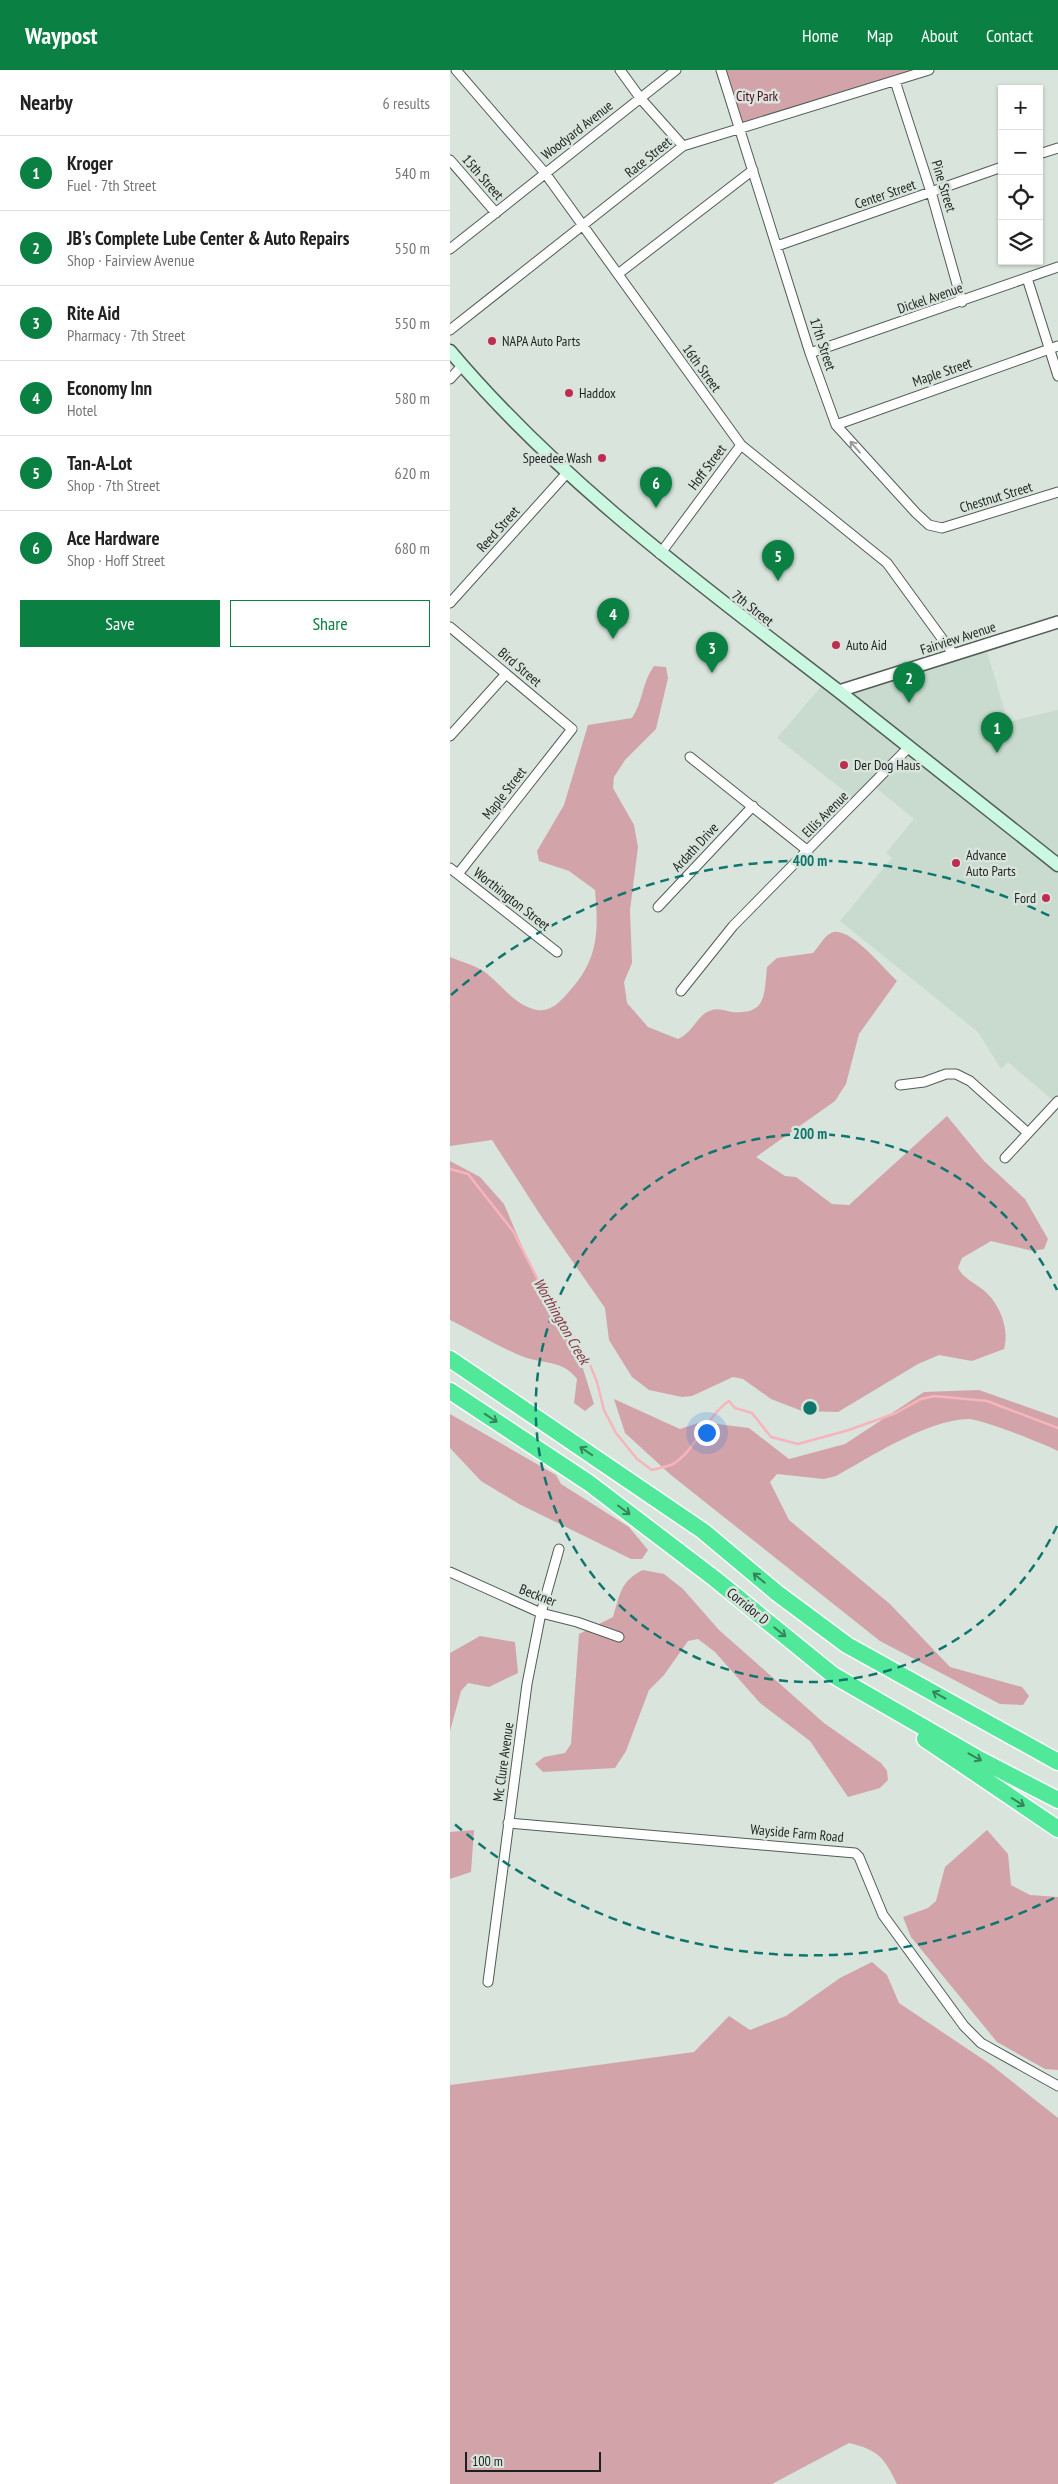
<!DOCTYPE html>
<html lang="en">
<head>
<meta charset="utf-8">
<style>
  body { margin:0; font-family:"PT Sans Narrow",sans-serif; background:#f2f2f2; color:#222 }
  .controls { position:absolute; right:15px; top:15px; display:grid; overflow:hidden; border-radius:0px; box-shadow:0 1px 4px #0004 }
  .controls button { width:45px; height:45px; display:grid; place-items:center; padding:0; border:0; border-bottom:1px solid #e0e0e0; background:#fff; color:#222; font:25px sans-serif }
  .scale { position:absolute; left:15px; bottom:12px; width:136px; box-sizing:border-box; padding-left:5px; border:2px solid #1d211e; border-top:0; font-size:14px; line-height:18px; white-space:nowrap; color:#1d211e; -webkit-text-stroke:4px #d8e4dc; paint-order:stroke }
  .you { position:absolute; left:256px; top:1362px; width:18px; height:18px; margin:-12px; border:4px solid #fff; border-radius:50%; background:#1a73e8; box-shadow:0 0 0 8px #1a73e833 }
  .badge { display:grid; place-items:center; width:32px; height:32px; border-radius:50%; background:#0b8043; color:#fff; font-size:16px; font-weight:700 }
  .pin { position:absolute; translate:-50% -41px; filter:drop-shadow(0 1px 2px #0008) }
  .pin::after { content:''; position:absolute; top:26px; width:18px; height:15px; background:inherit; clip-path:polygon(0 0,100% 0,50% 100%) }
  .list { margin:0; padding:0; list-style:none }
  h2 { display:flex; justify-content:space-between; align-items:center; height:65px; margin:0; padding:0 20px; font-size:21px }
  h2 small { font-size:16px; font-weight:400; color:#767676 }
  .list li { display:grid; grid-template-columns:32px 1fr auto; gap:15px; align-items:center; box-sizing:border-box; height:75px; padding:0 20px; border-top:1px solid #e0e0e0 }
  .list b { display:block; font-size:19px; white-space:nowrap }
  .list p { margin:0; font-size:16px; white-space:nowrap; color:#767676 }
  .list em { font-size:16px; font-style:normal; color:#767676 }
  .actions { display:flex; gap:10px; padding:15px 20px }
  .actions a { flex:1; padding:11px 0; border:1px solid #0b8043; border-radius:0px; text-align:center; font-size:18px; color:#0b8043 }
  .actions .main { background:#0b8043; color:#fff }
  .icon { flex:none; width:28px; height:28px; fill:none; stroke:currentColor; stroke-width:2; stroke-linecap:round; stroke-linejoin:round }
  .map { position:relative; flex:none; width:608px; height:2414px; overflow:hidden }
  header { display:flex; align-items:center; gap:30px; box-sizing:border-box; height:70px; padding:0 25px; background:#0b8043; color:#fff }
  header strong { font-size:24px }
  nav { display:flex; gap:28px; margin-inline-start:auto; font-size:18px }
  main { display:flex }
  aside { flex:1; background:#fff }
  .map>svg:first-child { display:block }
</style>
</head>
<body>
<header>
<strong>Waypost</strong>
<nav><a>Home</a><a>Map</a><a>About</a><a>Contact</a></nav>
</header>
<main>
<aside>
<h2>Nearby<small>6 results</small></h2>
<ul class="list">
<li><span class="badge">1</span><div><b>Kroger</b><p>Fuel · 7th Street</p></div><em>540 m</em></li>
<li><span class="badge">2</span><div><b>JB's Complete Lube Center &amp; Auto Repairs</b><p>Shop · Fairview Avenue</p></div><em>550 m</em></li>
<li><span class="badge">3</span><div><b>Rite Aid</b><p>Pharmacy · 7th Street</p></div><em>550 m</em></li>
<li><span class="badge">4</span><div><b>Economy Inn</b><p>Hotel</p></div><em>580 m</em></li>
<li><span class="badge">5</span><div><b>Tan-A-Lot</b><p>Shop · 7th Street</p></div><em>620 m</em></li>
<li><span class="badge">6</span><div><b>Ace Hardware</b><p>Shop · Hoff Street</p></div><em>680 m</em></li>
</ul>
<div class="actions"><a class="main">Save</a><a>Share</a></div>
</aside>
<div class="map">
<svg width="608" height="2414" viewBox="0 0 608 2414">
  <rect width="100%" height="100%" fill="#d8e4dc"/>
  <path fill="#c8dbce" d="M535,575L558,652L608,640V1031L606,1033L558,992L551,999L528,962L390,851L442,788L436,783L464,749L424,716L408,732L327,668L375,612L389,621Z"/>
  <path fill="#d2a4a9" d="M271,0H479L290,59Z
    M204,596L216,597L218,608L206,659L175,690L164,707L163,718L184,755L188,777L180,840L182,893L174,912L177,933L198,957L228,969C244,962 248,943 262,940C267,938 276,941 282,942C317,945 314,925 317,897L327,888L363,883C368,878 374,866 381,863C398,854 434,899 447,911L409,964L396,1014L385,1031L306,1087L335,1106L346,1107L382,1134L399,1135L497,1046L534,1091L575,1129L598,1169L594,1179L583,1181L541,1171L512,1188L508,1198C514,1209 522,1211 532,1219C549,1232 560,1258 554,1279L522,1291L489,1285L468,1294L388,1342L352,1341L321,1329L293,1309L283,1307L242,1326L232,1327L199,1320L182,1307L159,1270L155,1238L93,1149L42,1070L0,1076V887C11,892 25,895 35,902C52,915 65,936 87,940C99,942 108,934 116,925C148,891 149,865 145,820L119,801L89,791L87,781L114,735L138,655L182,648C193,632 192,612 204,596Z
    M0,1091L30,1107L54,1134L80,1195L131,1292L144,1334L135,1341L124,1333L127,1309C113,1290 94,1294 74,1287C49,1277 24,1262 0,1250Z
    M529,1320L608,1348V1381C594,1374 532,1349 518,1349C477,1350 422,1386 386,1406L374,1409L327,1404L320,1412L339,1450L440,1534L500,1597L572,1617L579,1626L573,1635L550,1634L430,1571L221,1405L175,1363L164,1329L230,1359L251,1352L299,1358L339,1389L395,1374L474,1322Z
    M0,1344L106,1405L111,1414L179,1457L198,1480L192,1489H181L69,1434L31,1411L0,1378Z
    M193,1500L214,1504L233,1519L269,1560L374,1653L431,1693L437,1701L438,1710L430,1718L398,1727L360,1671L310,1633L265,1582L248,1569L238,1571L214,1605L199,1620L176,1681L165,1698L93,1702L85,1694L94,1687L115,1683L121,1674L129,1564L163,1547C170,1525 170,1511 193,1500Z
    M30,1566L65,1572L68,1603L39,1617L18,1613L11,1621L0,1661V1583Z
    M24,1760L21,1802L0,1809V1762Z
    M537,1760L558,1784L561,1815L580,1825L608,1827V2000L595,1999L547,1972L461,1867L453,1847L478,1838L486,1831L495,1797Z
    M422,1892L437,1905L449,1933L540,1994L608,2048V2414H447C434,2387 428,2380 399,2373L322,2414H0V2015L244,1982L279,1946L300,1960L336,1946L390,1908Z"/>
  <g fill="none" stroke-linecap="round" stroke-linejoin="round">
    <path stroke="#f7b4bb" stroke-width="2.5" d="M0,1099L18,1104L63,1161L88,1210L138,1290L147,1312L154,1340L166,1363L187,1389L202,1400C208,1398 216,1397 221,1395C244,1384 256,1346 279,1331L285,1338L302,1343L321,1367L348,1374L399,1360L446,1343L471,1329L484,1326L537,1331L608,1358"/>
    <g stroke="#525d56" stroke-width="11">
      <path id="minor" d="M6,0L95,103L291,375L437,493L504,585
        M170,0L191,29L233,76
        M271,0L360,283L386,355L466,443L479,455L492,458L608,422
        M445,11L481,122L512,232
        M589,84L608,78
        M0,90L46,143
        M327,176L552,97
        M0,179L226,0
        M168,204L303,100
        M577,208L608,306
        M0,260L233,76L479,0
        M360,283L608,197
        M0,309L12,296
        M386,355L608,276
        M210,484L291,375
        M0,533L117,403
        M0,557L122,659L8,804
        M0,666L56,604
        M240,687L358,781
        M0,798L107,882
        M208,837L303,736
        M231,921L283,856L459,677
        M450,1015L474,1012L496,1004H506L520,1011L578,1063
        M555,1088L608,1031
        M0,1502L91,1543L127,1552L169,1567
        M58,1753L405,1783L409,1787L433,1845L514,1956L531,1973L608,2016
        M38,1912L77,1614L91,1543L109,1479"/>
    </g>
    <g stroke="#525d56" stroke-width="14">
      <path id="tertiary" d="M389,621L608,552"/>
    </g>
    <g stroke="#525d56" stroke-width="15">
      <path id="secondary" d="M0,281C113,415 254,517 391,623C464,680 536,738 608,795"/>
    </g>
    <g stroke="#fff" stroke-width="19">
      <path id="motorway" d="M0,1289L253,1461L327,1523L397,1575L608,1692
        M0,1321L139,1413L265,1509L383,1605L527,1688L608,1730
        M475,1669L608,1759"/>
    </g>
    <use href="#minor" stroke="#fff" stroke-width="9"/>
    <use href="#tertiary" stroke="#fff" stroke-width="11"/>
    <use href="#secondary" stroke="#cbf8e0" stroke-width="12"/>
    <use href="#motorway" stroke="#51e899" stroke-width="16"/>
  </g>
  <defs><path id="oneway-shaft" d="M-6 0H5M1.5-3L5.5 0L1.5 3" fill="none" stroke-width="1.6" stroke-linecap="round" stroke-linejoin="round" transform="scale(1.25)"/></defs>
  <use stroke="#999b9a" href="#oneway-shaft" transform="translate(405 377) rotate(-131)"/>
  <g stroke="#37845c">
    <use href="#oneway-shaft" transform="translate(41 1348) rotate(34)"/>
    <use href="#oneway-shaft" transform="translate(136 1381) rotate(-146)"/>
    <use href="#oneway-shaft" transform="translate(174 1440) rotate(37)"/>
    <use href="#oneway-shaft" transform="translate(309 1508) rotate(-140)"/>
    <use href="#oneway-shaft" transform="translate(330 1562) rotate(39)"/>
    <use href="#oneway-shaft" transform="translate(489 1625) rotate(-151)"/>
    <use href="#oneway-shaft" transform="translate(525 1687) rotate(29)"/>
    <use href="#oneway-shaft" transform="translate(568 1732) rotate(32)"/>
  </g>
  <g fill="none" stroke="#0f766e" stroke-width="2.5" stroke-dasharray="9 6">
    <path d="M607 1456A274 274 0 1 1 607 1220"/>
    <path d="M604 1828A547 547 0 0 1 1 1751M1 925A547 547 0 0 1 604 848"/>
  </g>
  <g fill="#be2d51" stroke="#d8e4dc" stroke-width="2">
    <circle cx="42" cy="271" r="5"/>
    <circle cx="119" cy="323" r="5"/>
    <circle cx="152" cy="388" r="5"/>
    <circle cx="386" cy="575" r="5"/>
    <circle cx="394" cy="695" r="5"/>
    <circle cx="506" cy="793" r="5"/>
    <circle cx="596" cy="828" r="5"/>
  </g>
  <g text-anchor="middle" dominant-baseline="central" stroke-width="5" stroke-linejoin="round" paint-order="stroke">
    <g font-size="14" fill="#51031a" stroke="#d8e4dc">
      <text x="307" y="26">City Park</text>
    </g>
    <g font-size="14" fill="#1d211e" stroke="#d8e4dc">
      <text transform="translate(127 60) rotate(-38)">Woodyard Avenue</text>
      <text transform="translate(198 87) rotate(-39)">Race Street</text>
      <text transform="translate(33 107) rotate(49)">15th Street</text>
      <text transform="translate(494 116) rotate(73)">Pine Street</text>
      <text transform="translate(435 124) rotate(-19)">Center Street</text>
      <text transform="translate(480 228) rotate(-19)">Dickel Avenue</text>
      <text transform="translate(373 274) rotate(72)">17th Street</text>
      <text transform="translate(252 298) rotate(54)">16th Street</text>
      <text transform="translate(492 302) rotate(-19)">Maple Street</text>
      <text transform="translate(257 397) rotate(-53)">Hoff Street</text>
      <text transform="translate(546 427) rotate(-17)">Chestnut Street</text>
      <text transform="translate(48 459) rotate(-48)">Reed Street</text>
      <text transform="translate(303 538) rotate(38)">7th Street</text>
      <text transform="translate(508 568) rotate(-18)">Fairview Avenue</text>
      <text transform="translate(70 597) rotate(40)">Bird Street</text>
      <text transform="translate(54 723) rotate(-52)">Maple Street</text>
      <text transform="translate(375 744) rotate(-45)">Ellis Avenue</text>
      <text transform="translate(245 777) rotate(-47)">Ardath Drive</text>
      <text transform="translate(62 829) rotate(38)">Worthington Street</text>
      <text transform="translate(88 1525) rotate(21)">Beckner</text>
      <text transform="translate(298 1536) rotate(39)">Corridor D</text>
      <text transform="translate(53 1692) rotate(-82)">Mc Clure Avenue</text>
      <text transform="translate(347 1763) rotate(5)">Wayside Farm Road</text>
    </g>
    <g font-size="14" fill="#1d211e" stroke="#d8e4dc" text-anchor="start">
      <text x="52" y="271">NAPA Auto Parts</text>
      <text x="129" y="323">Haddox</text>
      <text x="142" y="388" text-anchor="end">Speedee Wash</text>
      <text x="396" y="575">Auto Aid</text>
      <text x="404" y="695">Der Dog Haus</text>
      <text x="516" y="785">Advance<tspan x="516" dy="16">Auto Parts</tspan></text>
      <text x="586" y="828" text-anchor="end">Ford</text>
    </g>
    <g font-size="15" font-style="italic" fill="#853744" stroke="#d8e4dc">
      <text transform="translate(112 1251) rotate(60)">Worthington Creek</text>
    </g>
  </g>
  <circle cx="360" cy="1338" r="8" fill="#0f766e" stroke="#d8e4dc" stroke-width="2.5"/>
  <g font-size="15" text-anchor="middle" font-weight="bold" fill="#0f766e" stroke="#d8e4dc" stroke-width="5" stroke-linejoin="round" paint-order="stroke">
    <text x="360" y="796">400 m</text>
    <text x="360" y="1069">200 m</text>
  </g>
</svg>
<div class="controls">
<button>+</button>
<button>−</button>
<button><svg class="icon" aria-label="locate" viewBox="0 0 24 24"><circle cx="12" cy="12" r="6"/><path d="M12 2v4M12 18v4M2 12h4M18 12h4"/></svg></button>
<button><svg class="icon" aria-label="layers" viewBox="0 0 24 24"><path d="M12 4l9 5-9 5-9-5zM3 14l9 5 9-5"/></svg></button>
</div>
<div class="scale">100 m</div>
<div class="you"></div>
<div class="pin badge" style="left:547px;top:683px">1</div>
<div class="pin badge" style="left:459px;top:633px">2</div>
<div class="pin badge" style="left:262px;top:603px">3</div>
<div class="pin badge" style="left:163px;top:569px">4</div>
<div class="pin badge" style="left:328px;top:511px">5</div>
<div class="pin badge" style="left:206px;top:438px">6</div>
</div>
</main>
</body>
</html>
